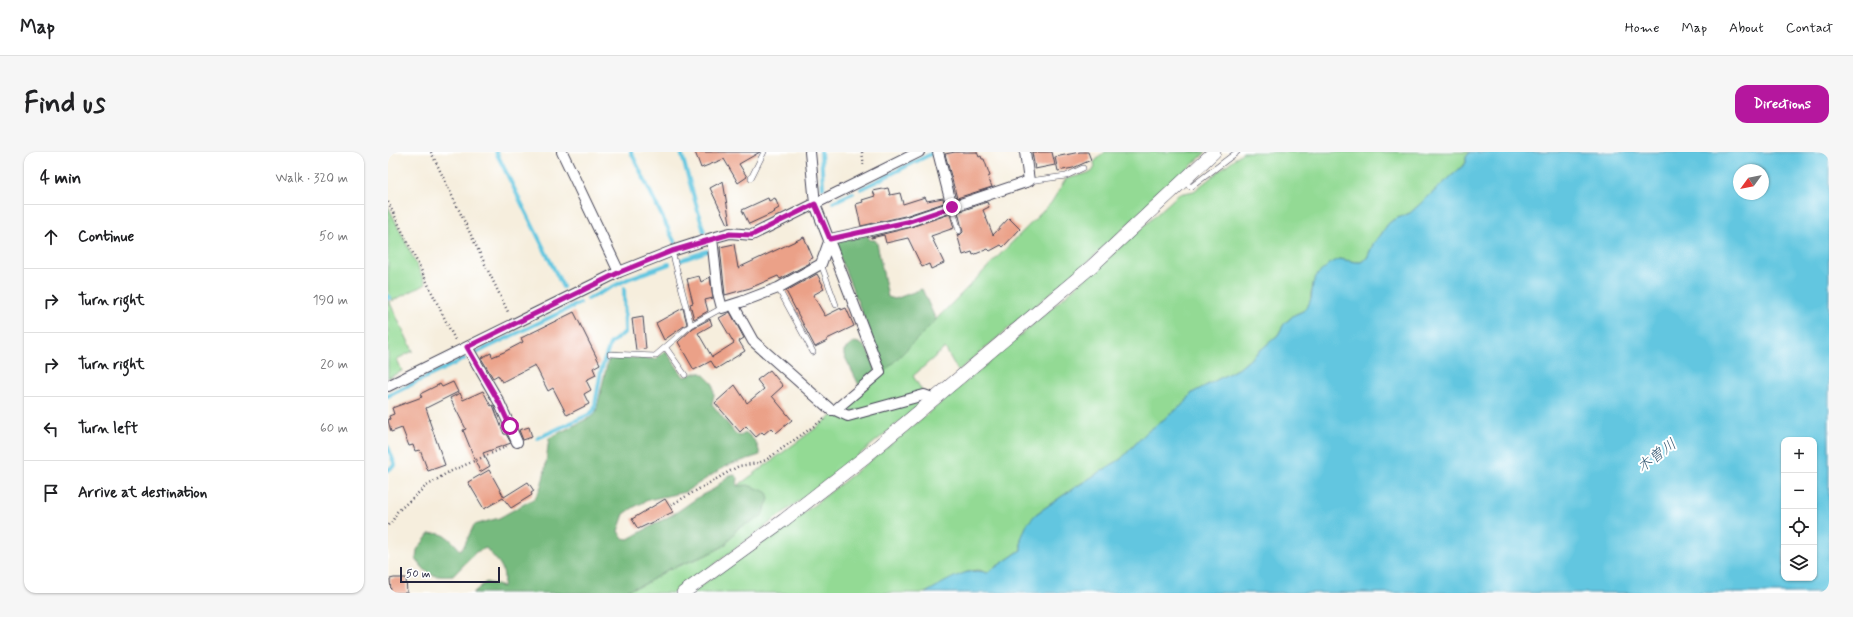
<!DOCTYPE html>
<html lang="en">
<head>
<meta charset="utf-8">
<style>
  body { margin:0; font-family:Mynerve,"Klee One",sans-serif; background:#f6f6f6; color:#202124 }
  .controls { position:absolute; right:12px; bottom:12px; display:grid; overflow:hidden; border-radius:8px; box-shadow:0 1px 3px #0004 }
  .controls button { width:36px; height:36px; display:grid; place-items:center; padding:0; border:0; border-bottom:1px solid #e0e0e0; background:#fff; color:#202124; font:20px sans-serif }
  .compass { position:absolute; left:1345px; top:12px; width:36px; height:36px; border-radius:50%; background:#fff; box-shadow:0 1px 3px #0004; rotate:237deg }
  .scale { position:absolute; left:12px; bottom:10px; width:100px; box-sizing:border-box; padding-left:4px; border:2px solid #22223b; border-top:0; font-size:11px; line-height:14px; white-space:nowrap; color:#22223b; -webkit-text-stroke:3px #fff; paint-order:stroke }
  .stop { position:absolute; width:12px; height:12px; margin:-9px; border:3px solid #b5179e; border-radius:50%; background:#fff }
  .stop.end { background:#b5179e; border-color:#fff; box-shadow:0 1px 4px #0008 }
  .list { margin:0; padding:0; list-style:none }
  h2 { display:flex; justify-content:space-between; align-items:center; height:52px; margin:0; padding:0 16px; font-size:17px }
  h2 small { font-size:13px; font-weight:400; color:#757577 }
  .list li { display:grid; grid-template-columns:26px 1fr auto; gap:12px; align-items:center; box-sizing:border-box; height:64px; padding:0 16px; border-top:1px solid #e0e0e0 }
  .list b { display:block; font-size:15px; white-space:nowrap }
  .list em { font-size:13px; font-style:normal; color:#757577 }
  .icon { flex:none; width:22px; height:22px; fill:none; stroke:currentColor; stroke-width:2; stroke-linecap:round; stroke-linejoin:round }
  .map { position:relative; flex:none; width:1441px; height:441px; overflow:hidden; border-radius:12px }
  header { display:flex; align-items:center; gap:24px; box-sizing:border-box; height:56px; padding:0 20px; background:#fff; border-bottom:1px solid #e0e0e0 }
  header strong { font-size:19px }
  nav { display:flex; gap:22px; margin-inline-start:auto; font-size:14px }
  .intro { display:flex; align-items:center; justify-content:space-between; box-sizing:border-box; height:96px; padding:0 24px }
  h1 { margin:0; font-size:28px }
  .button { padding:10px 18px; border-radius:12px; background:#b5179e; color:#fff; font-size:14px; font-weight:700 }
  main { display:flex; gap:24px; padding:0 24px }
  aside { flex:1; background:#fff; border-radius:12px; box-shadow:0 1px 3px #0004 }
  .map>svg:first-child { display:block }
</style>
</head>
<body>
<header>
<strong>Map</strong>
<nav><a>Home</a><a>Map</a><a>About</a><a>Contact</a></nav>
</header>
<div class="intro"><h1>Find us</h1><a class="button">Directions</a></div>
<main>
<aside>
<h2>4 min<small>Walk · 320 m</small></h2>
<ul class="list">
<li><svg class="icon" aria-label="ahead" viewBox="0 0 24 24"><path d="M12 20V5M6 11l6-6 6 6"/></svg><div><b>Continue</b></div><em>50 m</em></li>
<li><svg class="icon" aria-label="right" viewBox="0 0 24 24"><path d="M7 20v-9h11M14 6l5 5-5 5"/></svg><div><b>Turn right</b></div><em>190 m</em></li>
<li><svg class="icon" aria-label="right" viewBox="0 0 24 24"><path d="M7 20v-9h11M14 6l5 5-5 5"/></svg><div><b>Turn right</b></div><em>20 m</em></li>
<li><svg class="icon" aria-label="left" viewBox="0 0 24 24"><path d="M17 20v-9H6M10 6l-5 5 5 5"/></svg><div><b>Turn left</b></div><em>60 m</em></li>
<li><svg class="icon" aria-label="arrive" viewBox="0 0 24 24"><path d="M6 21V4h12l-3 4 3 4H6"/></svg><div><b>Arrive at destination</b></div></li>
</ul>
</aside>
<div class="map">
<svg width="1441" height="441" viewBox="0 0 1441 441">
  <rect width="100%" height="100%" fill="#fff"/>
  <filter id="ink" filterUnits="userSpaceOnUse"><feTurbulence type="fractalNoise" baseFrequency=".025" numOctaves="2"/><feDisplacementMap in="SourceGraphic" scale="8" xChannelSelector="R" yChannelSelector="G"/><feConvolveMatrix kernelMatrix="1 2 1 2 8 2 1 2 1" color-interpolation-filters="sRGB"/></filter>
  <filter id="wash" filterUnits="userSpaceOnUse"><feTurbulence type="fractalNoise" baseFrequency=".012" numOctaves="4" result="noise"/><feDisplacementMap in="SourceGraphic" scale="16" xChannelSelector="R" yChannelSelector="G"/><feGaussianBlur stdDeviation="0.9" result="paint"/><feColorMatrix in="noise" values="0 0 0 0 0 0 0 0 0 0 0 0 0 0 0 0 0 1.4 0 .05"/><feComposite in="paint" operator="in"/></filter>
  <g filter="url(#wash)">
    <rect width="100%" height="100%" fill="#f6eedd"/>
    <path fill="#93da94" stroke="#5a7e68" d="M717,0H818L703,107L570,219L557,196L525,224L535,240L462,261L457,259V255L497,219L663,51L678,27L704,20L707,15L706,10Z
      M855,0H1082L1078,5V11L1022,61L1005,68L1000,72L992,84L986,90L979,106L973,110H968L951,107L923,140V147L920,154L915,159L906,163L896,172L890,183L853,215L804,241L797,251L758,281L733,307L686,336L648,362L633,387V398L599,421L591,418L581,419L537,441H302C344,412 386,384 426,353C552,255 673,150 791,42L806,39Z
      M0,54L38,132L4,149L0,139Z
      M0,147L25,199L9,207L14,219L0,226Z
      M536,246L538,248L455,316L307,427L285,441H230L257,432L279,418L316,404L336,394L350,376L373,365L348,335L447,262Z"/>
    <path fill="#76ba7e" stroke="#4c6e5c" d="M479,83L482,88H487L489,91L500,145L507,147L534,137L548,168L497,219L446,90Z
      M467,190C481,192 483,208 488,219L471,233L456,203V198Z
      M277,198L296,225L307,221H314L325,232L326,243L324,252L347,281L352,284L358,281C367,287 370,293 372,303L338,314L297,340L260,348L246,355L236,362L230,379L234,386L240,387L289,360L312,344L326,337L340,324L347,323L350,326L349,334L360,333L379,340L381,347L373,365L350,376L336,394L316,404L279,418L257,432L230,441H85L98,430L115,435C119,414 110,411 98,396L88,400L65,424C44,425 40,424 28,407L29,398L41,382C56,379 63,387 72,398L75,396L86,373L111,366L147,346C158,331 158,305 161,286L203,265L208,260L221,204L268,207Z"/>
    <path fill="#62c6e0" stroke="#42748e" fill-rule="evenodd" d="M1082,0H1441V441H537C555,432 579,413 599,421L633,398V387L639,372L648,362L686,336L733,307L758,281L797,251L804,241L853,215L890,183L896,172L906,163L915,159L920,154L923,147L925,131L929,123L944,110L951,107L968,110H973L979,106L986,90L992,84L1000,72L1005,68L1022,61L1078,11V5ZM1351,18H1375V42H1351ZM1396,288H1426V426H1396Z"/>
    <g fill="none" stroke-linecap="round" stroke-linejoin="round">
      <path stroke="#62c6e0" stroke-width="4" d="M108,0L175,135
        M243,0L287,91
        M293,0L316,80
        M433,0L435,36
        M473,37L545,1
        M445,50L465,41
        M291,109L319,99
        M0,144L1,146
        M200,147L242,126L281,112
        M88,201L192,151
        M0,244L76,207
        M150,286L202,262L206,258L213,219L222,192L237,180L236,136
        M0,295L7,313L0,318"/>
    </g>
    <g id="blocks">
      <path fill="#eba188" d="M307,0H372L351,12L359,25L350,31L336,7L313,16Z
        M567,0H589L591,5L593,4L594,7H596L602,24L600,25L604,35L569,46L557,2Z
        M644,0H664L667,13L647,17Z
        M692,0H700L703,8L685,16L670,19L667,5Z
        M335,29L342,71L339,72L322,36Z
        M500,36L502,43L512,41L515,52L537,45L539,49L555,46L556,51L517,64L473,74L468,52L475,50L474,48L487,44L485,39Z
        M380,46L381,49L387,46L391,56L386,59L387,60L361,72L354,58Z
        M599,50L601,55L595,58L605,83L621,66L632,77L615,95L613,93L602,99L600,97L585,103L584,100L575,103L569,82L572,83L575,80L570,60Z
        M562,62L566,76L543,84L556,111L543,117L541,112L534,115L520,86L498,91L496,83L483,86V85L520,76Z
        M416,85L425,106L420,108L422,111L392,127L390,124L362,136L337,143L332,95L346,92L350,116Z
        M429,122L435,133L434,134L436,137L425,143L437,164L453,156V158L458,156L466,174L439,187V189L427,195L398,139Z
        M311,124L313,130L322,125L325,146L317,148L320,159L306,167L302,152L305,151L299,127Z
        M295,156L299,172L276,188L268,171Z
        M186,160L212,212L205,216L208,223L198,228L203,238L196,242L201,252L179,263L165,236L160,239L147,213L114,230L110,223L105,226L93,206L103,201L104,205L116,200L135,190L133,186Z
        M342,160L356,186L351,189L357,199L328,217L323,209L306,218L290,190L305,176L322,167L324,173L310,181L324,205L346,191L331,166Z
        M255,165L258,197L248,198L244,167Z
        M382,218L395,234L384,244L404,268L388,281L383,276L376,282L374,280L368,285L358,274L352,280L327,251L347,233L359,251L376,237L369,228Z
        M65,230L70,240L38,256L42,268H41L57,313L40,319L32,298L27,299L25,293L21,294L14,276L3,280L0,268L2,267L1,264L6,262L4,256L34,245L32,242L52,232L54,235Z
        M95,239L103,254L105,253L116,282H118L123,291L95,301L102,314L92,320L75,278L78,277L62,246L72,241L75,248Z
        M141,275L144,285L135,288L131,278Z
        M101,318L116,345L140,330L146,339L143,341L144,343L123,356L115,346L96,357L80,330Z
        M277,347L285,360L250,377L244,367Z
        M6,426H18L19,441H3L2,427Z"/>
    </g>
  </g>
  <g filter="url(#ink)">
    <use href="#blocks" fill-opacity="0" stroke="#424153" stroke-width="1"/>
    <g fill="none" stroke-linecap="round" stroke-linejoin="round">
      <g stroke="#424153" stroke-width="6">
        <path id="service" d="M363,26L376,0
          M641,29L678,24L695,16
          M796,30L803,35L849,0
          M564,55L571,79
          M284,99L303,173
          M433,112L448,153
          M390,136L425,200
          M278,196L297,223
          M222,202L267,204L303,173L334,156"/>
      </g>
      <g stroke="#424153" stroke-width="12">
        <path id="minor" d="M174,0L231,120
          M422,0L427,52L492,220L447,258L460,264L536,243L547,247
          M550,0L564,55
          M324,86L330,141L334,156L353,150L390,136L433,112L442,87L519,70L641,29L637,0
          M345,153L365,189L443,258H447
          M79,195L111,250L129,290
          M0,234L231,120L284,99L324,86L342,81L364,83L531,0"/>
      </g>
      <g stroke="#424153" stroke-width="14">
        <path id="tertiary" d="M295,441L396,368L477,305L703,115L826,0"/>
      </g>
      <path stroke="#424153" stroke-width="2.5" stroke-dasharray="1 3" stroke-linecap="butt" d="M43,0L121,162
        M474,0L476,15
        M0,50L68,190
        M283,353L351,314L370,311L378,308L436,267
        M0,373L4,370L9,360L37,335L59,321L120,294"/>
      <use href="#service" stroke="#fff" stroke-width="5"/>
      <use href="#minor" stroke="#fff" stroke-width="10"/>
      <use href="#tertiary" stroke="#fff" stroke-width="13"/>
    </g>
  </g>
  <g fill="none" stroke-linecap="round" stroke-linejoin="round" filter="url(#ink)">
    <path stroke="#b5179e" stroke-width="5" d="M122,274L111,250L79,195L232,120L284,99L342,82L364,83L427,52L442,87L519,70L564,55"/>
  </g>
  <g text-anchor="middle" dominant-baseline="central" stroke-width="4" stroke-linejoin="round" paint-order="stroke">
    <g font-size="15" font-style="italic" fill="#385b75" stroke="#fff">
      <text transform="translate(1269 304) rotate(-37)">木曽川</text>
    </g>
  </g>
</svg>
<div class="controls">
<button>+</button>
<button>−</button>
<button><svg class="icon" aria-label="locate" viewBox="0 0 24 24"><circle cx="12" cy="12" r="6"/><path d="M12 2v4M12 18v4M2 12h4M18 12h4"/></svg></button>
<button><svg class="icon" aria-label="layers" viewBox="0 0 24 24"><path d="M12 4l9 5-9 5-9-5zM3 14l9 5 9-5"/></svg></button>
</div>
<svg class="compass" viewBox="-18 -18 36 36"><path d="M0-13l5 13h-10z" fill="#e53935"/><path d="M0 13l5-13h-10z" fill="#757577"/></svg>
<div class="scale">50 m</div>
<div class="stop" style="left:122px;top:274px"></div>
<div class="stop end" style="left:564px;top:55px"></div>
</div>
</main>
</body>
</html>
